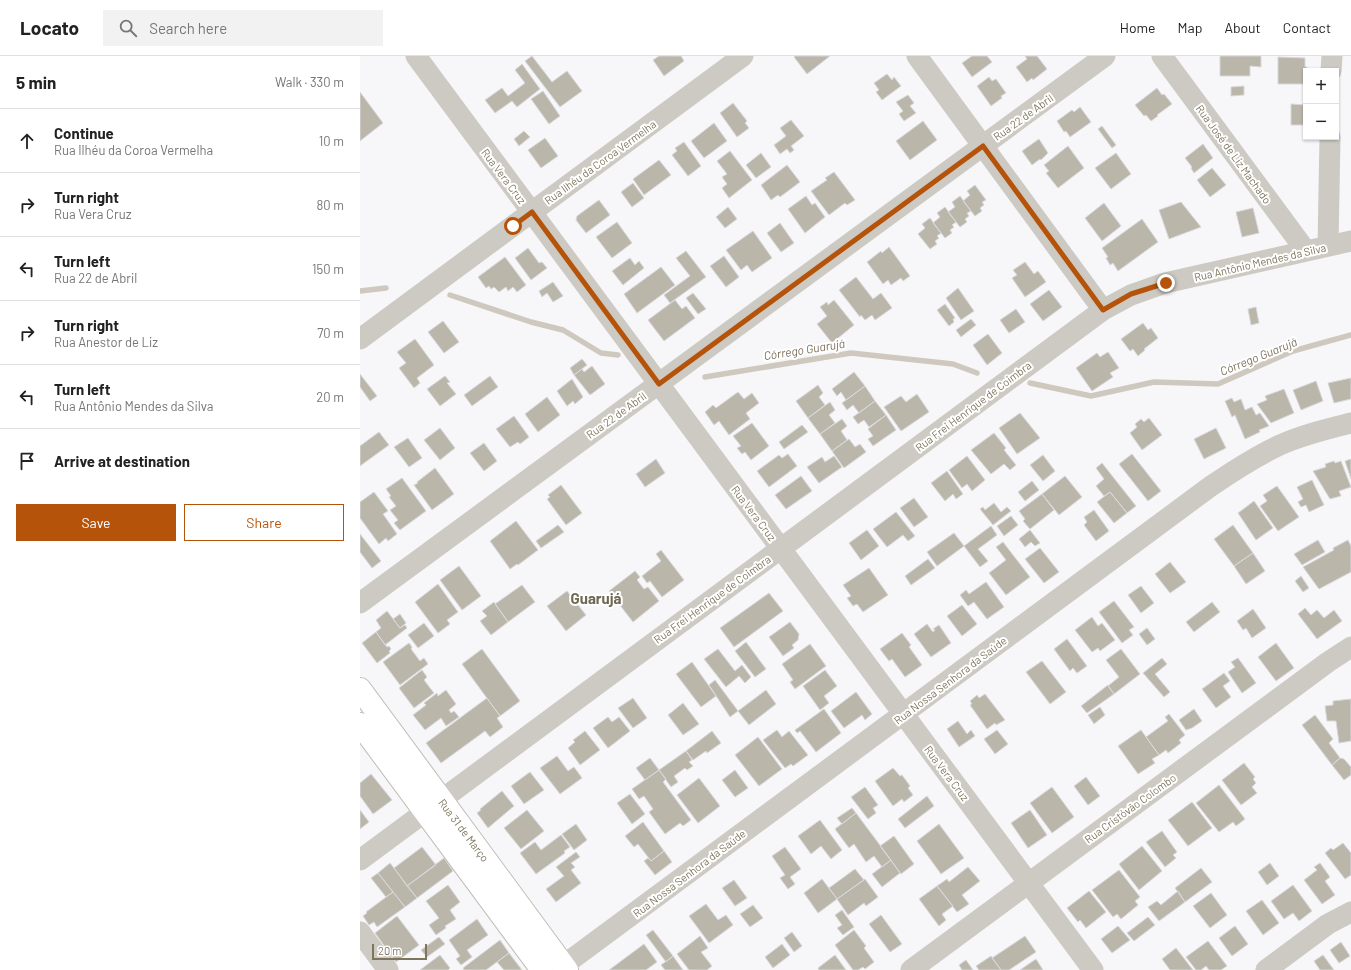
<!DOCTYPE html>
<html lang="en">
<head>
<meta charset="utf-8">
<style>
  body { margin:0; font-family:Barlow,sans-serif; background:#f2f2f2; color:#222 }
  .controls { position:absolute; right:12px; top:12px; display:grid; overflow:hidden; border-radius:0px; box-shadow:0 1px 3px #0004 }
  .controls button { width:36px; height:36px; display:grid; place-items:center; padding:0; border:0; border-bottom:1px solid #e0e0e0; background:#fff; color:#222; font:20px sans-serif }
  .scale { position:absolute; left:12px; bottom:10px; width:55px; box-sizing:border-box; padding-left:4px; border:2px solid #7d765d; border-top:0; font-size:11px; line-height:14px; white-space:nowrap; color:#7d765d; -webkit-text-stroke:3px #fff; paint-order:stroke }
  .stop { position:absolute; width:12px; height:12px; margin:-9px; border:3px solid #b45309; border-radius:50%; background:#fff }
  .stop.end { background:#b45309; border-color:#fff; box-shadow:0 1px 4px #0008 }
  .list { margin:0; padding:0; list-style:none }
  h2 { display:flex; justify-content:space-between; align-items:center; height:52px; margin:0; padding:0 16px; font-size:17px }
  h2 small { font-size:13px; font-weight:400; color:#767676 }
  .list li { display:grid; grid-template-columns:26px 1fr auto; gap:12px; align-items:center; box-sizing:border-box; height:64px; padding:0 16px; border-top:1px solid #e0e0e0 }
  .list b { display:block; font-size:15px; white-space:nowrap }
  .list p { margin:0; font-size:13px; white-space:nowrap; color:#767676 }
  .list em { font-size:13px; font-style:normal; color:#767676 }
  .actions { display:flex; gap:8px; padding:12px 16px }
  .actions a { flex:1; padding:9px 0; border:1px solid #b45309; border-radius:0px; text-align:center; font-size:14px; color:#b45309 }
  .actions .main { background:#b45309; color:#fff }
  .icon { flex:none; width:22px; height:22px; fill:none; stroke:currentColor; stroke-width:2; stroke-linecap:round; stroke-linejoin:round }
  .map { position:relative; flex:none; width:991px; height:914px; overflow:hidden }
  header { display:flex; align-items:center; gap:24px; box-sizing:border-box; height:56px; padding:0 20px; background:#fff; border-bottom:1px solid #e0e0e0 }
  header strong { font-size:19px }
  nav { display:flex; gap:22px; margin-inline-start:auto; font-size:14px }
  .search { width:280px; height:36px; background:#f2f2f2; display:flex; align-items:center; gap:10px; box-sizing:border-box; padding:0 14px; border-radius:0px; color:#767676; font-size:15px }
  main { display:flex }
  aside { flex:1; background:#fff }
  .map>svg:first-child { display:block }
</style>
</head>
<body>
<header>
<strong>Locato</strong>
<div class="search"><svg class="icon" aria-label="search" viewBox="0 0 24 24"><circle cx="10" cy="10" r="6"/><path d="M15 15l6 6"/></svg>Search here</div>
<nav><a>Home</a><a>Map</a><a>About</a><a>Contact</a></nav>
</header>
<main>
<aside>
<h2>5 min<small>Walk · 330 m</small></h2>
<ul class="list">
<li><svg class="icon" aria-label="ahead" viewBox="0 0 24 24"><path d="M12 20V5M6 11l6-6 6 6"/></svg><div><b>Continue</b><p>Rua Ilhéu da Coroa Vermelha</p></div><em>10 m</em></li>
<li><svg class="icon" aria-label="right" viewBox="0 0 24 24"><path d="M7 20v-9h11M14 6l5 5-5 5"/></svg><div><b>Turn right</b><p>Rua Vera Cruz</p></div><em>80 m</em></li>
<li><svg class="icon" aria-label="left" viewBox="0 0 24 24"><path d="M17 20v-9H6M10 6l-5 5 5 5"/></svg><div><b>Turn left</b><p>Rua 22 de Abril</p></div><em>150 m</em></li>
<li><svg class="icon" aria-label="right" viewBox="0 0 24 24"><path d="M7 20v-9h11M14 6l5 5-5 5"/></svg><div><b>Turn right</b><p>Rua Anestor de Liz</p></div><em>70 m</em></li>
<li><svg class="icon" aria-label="left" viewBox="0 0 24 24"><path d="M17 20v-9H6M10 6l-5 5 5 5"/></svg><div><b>Turn left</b><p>Rua Antônio Mendes da Silva</p></div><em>20 m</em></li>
<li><svg class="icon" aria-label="arrive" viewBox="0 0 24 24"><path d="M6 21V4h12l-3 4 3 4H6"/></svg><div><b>Arrive at destination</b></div></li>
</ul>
<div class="actions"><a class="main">Save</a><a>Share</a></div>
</aside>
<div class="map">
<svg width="991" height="914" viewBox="0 0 991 914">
  <rect width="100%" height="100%" fill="#f7f6f9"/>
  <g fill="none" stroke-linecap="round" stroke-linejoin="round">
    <path stroke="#cfc8bf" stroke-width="5.5" d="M0,235L26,232
      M90,239L171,266L203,274L241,297L258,299
      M345,321L491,297L593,308L617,317
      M670,327L731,340L794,326L858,328L933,295L991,279"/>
  </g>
  <path fill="#bab6aa" stroke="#d9d8db" d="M172,0L192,26L207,15L222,35L200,51L165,5Z
    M299,0H321L324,5L304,20L293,4Z
    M435,0H470L447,18L434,1Z
    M612,0H627L632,6L612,21L602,7Z
    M665,0H677L687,13L673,24L672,22L667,26L656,11L667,3Z
    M860,0H901V11L890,10V20H860Z
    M918,1L945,2V11H947L946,28H918Z
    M162,8L180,33L157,51L152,45L135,57L125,44L142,32L148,40L165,27L155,14Z
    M527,18L532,24L534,21L541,30L522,44L516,36L519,34L514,27Z
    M629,21L632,25L636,23L646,37L641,40L642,42L631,50L617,30Z
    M884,30V39L871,40V31Z
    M797,32L802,39L804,38L812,48L797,59L798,60L791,65L786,59L784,60L775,49Z
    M183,35L200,60L189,68L171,43Z
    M0,36L23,67L0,85Z
    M548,39L554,47L550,50L556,57L544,65L539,58L543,55L536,46Z
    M373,47L387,65L385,67L389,72L377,81L360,57Z
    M931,48L946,49V69H931Z
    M720,51L731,66L710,81L706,75L704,76L697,65L712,54L714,56Z
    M431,64L444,80L431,90L434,94L430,97L427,93L420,98L414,89L426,80L420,72Z
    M563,65L577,84L550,104L536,85Z
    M354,67L367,85L344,102L331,85Z
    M742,70L756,89L752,92L738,73Z
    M164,75L170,81L159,90L154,83Z
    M185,82L198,100L181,112L168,94Z
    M679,83L688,97L681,104L680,103L672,109L662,95Z
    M324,86L341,110L328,120L312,99L317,95L315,92Z
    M843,88L853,102L834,117L831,112L832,111L825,102Z
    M708,90L724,112L698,132L686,117L689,115L684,109Z
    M370,95L392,124L369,142L362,132L367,128L362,121L367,118L357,105Z
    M401,97L411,111L396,122L386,109Z
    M756,97L771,118L751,133L735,112Z
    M299,104L311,119L284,139L273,123Z
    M427,109L440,126L420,141L418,139L411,144L401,129Z
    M852,112L866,129L850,141L837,124Z
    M474,116L495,144L487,149L485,147L469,159L451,135L467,124L465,122Z
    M273,127L284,142L272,151L261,136Z
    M615,129L626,144L622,146L624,149L620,152L622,155L615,160L603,145L610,139L607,135Z
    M446,140L452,149L455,147L465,161L445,177L428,153Z
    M600,140L611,155L607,157L609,160L605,163L607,166L600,171L588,156L595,151L592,146Z
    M239,144L250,159L226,177L216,164L217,160Z
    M821,146L841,171L809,183L799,154Z
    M744,147L761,170L742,185L725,162Z
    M368,151L377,163L365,172L356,161Z
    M585,151L596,166L592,169L594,171L590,174L592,177L585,182L573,167L580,161L577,157Z
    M893,152L899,177L882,181L876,156Z
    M570,162L581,177L577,180L579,182L575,185L577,188L570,193L558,178L565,172L562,168Z
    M782,163L798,186L758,215L753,207L750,209L746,202L748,201L742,192Z
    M257,166L272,187L252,202L236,181Z
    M420,167L434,187L421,196L407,177Z
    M393,175L412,202L392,216L387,209L381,214L366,194Z
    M529,191L550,220L543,225L541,222L531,229L528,224L523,228L507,206L521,195L522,197Z
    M168,192L179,207L182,206L187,212L171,224L155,202Z
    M326,195L346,221L310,247L304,239L330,220L316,202Z
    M364,200L379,221L366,231L350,210Z
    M145,201L166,229L157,236L153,231L148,235L146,231L139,236L134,231L131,233L129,230L126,232L118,221Z
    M270,202L275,209L279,205L284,212L263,229L252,215Z
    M665,206L674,218L678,215L686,226L665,241L652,222L657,219L653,214Z
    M301,211L315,229L277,257L264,238Z
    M496,221L513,243L521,237L532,252L515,264L512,259L505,264L501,259L500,261L479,234Z
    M193,226L203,240L193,246L187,237L182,241L179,235Z
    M598,232L614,255L601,264L586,242Z
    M689,234L702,251L683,265L670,248Z
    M333,237L346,253L338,258L326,242Z
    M315,244L322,253L326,250L335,262L304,285L288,264Z
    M474,244L494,269L472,287L457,268L467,260L460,251L467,246L468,249Z
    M585,248L595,262L593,263L594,266L589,270L577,254Z
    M896,251L899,267L891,269L888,253Z
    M656,253L665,266L649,277L640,264Z
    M611,263L616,269L601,281L596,274Z
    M83,265L99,286L84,297L68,276Z
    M783,267L788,274L791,272L798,282L784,293L785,294L778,300L773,293L770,295L761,283Z
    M628,278L642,297L627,309L613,289Z
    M55,283L74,309L57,322L60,327L54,332L39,312L46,307L37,296Z
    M748,296L759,312L750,317L753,321L732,335L716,312L737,297L740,301Z
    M222,303L227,309L214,319L210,312Z
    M232,310L245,328L230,339L214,319L222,313L224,316Z
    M494,316L505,330L486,344L481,336L477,340L472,333Z
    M0,318L17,340L10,345L0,331Z
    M85,320L90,326L87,327L96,338L80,350L67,333Z
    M130,320L138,331L112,350L104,339Z
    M991,322V343L974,347L968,327Z
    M212,323L223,341L215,348L213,345L207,350L197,335Z
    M956,325L963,345L941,354L933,334Z
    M458,329L463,337L459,341L465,349L448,362L436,345Z
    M505,330L515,345L499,357L493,349L487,354L482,347Z
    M924,333L934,357L911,367L897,348L907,344L905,340Z
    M378,336L384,343L392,337L399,347L386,357L390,363L369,379L359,365L354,369L345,356L353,349L356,352Z
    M557,338L569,356L541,375L524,351L541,340L546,346Z
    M187,341L200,359L178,376L165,358Z
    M872,342L874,346L881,343L885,354L892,351L896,359L900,357L909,370L899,374L900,376L885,383L875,359L872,361L865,345Z
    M515,345L526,359L509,371L504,364L498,368L493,361Z
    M470,346L475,354L469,359L475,367L460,378L448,362Z
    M660,357L680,382L657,398L639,372Z
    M526,359L536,374L513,390L508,383L513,380L508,373Z
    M154,360L169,381L160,388L158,386L150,391L136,373Z
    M789,362L802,379L782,394L770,377L777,371L775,368L781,363L784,366Z
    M482,363L487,370L481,375L487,384L472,395L460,378Z
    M392,367L409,390L391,404L385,396L382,398L377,392L381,390L373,380Z
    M442,369L448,376L424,393L419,386Z
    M80,372L95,392L80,404L64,384Z
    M856,372L866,392L844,403L834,383Z
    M19,376L29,389L0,410V390Z
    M634,377L646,392L644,394L656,409L650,414L644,408L631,418L611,394Z
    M48,382L62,402L49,411L34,391Z
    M489,383L495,391L500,388L506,396L484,412L472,395Z
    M124,387L137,405L124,415L110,397Z
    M428,398L437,410L409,431L397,415L419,399L422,402Z
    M772,398L801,435L788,445L759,408Z
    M683,399L695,415L683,425L670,409Z
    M474,400L482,411L459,427L447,411L462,401L465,406Z
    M607,400L625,424L612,435L607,428L602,432L589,414Z
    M296,403L305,417L285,431L276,418Z
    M991,403V423L985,405Z
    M974,405L975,407L981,405L991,431L979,435L981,440L970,443L953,415L966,411L965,408Z
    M742,407L776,450L767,457L750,436L744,440L736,430L744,423L736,412Z
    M75,412L94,438L72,454L54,429L58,427L57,426Z
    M587,415L603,438L596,443L593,438L585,445L571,427Z
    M441,420L452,435L426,453L415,439Z
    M705,420L722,441L699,459L682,438Z
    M42,422L66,455L40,474L34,467L38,464L30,454L36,450L29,441L31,440L26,433Z
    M952,424L964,449L949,456L946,449L941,451L938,446L943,443L937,431Z
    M672,425L679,434L665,445L658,436Z
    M201,429L222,457L206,469L187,443L190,441L188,439Z
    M917,430L939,461L918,475L900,450L907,445L903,439Z
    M14,436L28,455L23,458L37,478L28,485L26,482L19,488L0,462V446Z
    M750,436L767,457L754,467L737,446Z
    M682,438L694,454L670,473L663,465L665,463L659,455Z
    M554,442L568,461L554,471L540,452Z
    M894,445L913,472L896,484L878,457Z
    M634,447L641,456L647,451L651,455L633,469L620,453L623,451L625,454Z
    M734,454L749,475L736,485L724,469L727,466L724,461Z
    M536,456L555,480L548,485L543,479L527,491L513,473Z
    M651,460L658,469L644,480L637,470Z
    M156,465L178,494L158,509L157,508L150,513L130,485Z
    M198,469L204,476L181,492L176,485Z
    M873,469L893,497L874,510L854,483Z
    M631,470L637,479L618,493L628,505L620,511L604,490Z
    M507,474L519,490L501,504L489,487Z
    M670,474L680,487L675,490L671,486L665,491L659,483Z
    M594,477L604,490L577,510L567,496Z
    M0,478L21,505L12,512L0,496Z
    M958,484L965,496L942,509L934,498Z
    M988,484L991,490V516L959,533L943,511L974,494L973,492Z
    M643,486L670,521L646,539L629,517L646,504L636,491Z
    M680,492L699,516L684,527L665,503Z
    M301,494L324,524L302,541L290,525L287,527L282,520L301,505L296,498Z
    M893,497L905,515L886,528L874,510Z
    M568,503L575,512L551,529L545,520Z
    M810,506L826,526L810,537L795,518Z
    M99,510L121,540L102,554L80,524Z
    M509,512L528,539L503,556L497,548L493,550L487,542L491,540L483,529Z
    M275,515L280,521L277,524L284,533L288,531L299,545L273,566L249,535Z
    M941,520L949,532L943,536L935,525Z
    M626,526L644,551L627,563L614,546L608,550L600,539L606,534L609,538Z
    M78,528L98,556L87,564L90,568L78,577L55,546Z
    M162,529L175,546L148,566L135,548Z
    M781,530L794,547L781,557L768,539Z
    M207,535L226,559L206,575L187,550Z
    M409,537L423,555L374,591L360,572Z
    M754,545L774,571L769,574L773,579L762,587L739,556Z
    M134,546L148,566L131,579L120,565L127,560L122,555Z
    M852,546L860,556L834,576L826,566Z
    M602,549L617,568L602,580L587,560Z
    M945,552L951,559L957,554L964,562L974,554L982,565L957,583L938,558Z
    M893,553L906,572L892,582L886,572L883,574L877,565Z
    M27,555L40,572L45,569L47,572L25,589L16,576L21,572L16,564Z
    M40,558L46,567L40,572L33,563Z
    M732,561L738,570L742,567L755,584L740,595L738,592L732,596L715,574Z
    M430,566L439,578L438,584L432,589L434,592L423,600L409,581Z
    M64,567L74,580L58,592L48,579Z
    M567,568L573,576L575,574L573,573L579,569L591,587L571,601L554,578Z
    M787,572L795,583L787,589L779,578Z
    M16,576L27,591L29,590L31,593L29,595L30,597L17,607L2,587Z
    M542,577L551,589L549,591L562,609L545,621L532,603L529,605L520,593Z
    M707,583L727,610L717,617L713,612L710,615L694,593Z
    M386,586L406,613L395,621L375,595Z
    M49,587L52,591L51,593L60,605L64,602L68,608L40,629L23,606Z
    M916,587L934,612L916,625L898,601Z
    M450,588L466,610L435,633L430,626L433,624L422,608Z
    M122,593L160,645L140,660L102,608Z
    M358,593L375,615L382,609L391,621L385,627L379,620L366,631L344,603Z
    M761,593L780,618L754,638L748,630L759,621L746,604Z
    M802,602L807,608L795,618L810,636L804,641L783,617Z
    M878,602L896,627L882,637L868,616L875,611L871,606Z
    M682,605L706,636L690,648L666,616Z
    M332,606L356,640L341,651L316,618Z
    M62,614L67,621L64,624L74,637L54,652L39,632Z
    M465,614L477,630L464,640L469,647L460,654L443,630Z
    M864,617L870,625L863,630L871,641L856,652L842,633Z
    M355,624L378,655L370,661L349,629Z
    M748,629L754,638L727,657L721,650Z
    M86,634L96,648L89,654L91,657L94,655L99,661L86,670L81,662L65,674L53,659L66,649L64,647L77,637L78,640Z
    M406,634L416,648L389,669L378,655Z
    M496,636L512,658L505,664L502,659L484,672L471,655Z
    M625,638L645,664L636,669L635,667L627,673L610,649L612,648L610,645L617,639L619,642Z
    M127,642L140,660L137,662L143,671L130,681L125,675L81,707L66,687Z
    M273,642L287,662L273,672L258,652Z
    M991,643V685L979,687L976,665H967L965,650L973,649V645Z
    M323,647L339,668L323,679L308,659Z
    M740,651L745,659L734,668L728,659Z
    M464,653L481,677L456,696L440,675L437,677L435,674Z
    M834,653L842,665L832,672L826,674L819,664Z
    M809,658L825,679L819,684L821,687L808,697L806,694L799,699L786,681L808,665L805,661Z
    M955,659L973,683L969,687L980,702L972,709L942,669Z
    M248,661L252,666L259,661L270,675L248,692L233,672Z
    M598,665L607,678L611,674L615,680L599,691L587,673Z
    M417,674L422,681L429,675L448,699L433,710L431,708L425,712L403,684Z
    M637,674L648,688L635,698L624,683Z
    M781,674L799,699L792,703L795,707L778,718L758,690Z
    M225,675L240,694L220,709L208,692L215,686L213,684Z
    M352,675L361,687L347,697L346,695L333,704L326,695Z
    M398,681L422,713L399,730L375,699Z
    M326,695L332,704L329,706L333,710L327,714L325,712L314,720L318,726L311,731L299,714Z
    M197,700L208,715L214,711L222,722L200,738L180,712Z
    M290,702L299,714L285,724L276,712Z
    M980,702L984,703L991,711V719L984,724L972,709Z
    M884,707L895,721L893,723L896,727L892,731L897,737L881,749L862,724Z
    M533,712L540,720L542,719L550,730L548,732L553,739L544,746L542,743L533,750L515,725Z
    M299,714L306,723L303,726L331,764L323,770L320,767L305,778L289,756L293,753L284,740L279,743L272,733Z
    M375,714L388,732L375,741L362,724Z
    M170,716L184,734L164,748L151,730Z
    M11,718L32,744L13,758L0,740V727Z
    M726,721L740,740L728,749L714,730Z
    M339,722L360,750L338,767L317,739Z
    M859,729L885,763L876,770L873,766L859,776L836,747Z
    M505,731L518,749L513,752L516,757L508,763L491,741Z
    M692,731L714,761L692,777L670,747Z
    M142,735L154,750L128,772L117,757L121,754L120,753Z
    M270,738L285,758L272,768L257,747Z
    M567,740L574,750L545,772L538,763Z
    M832,746L852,772L828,790L808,764Z
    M492,752L496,757L482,768L477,762Z
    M0,754L9,766L0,773Z
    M167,754L184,775L161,793L144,772Z
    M670,754L687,779L668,792L651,767Z
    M496,757L531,804L522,811L514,800L506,806L494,788L489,792L475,773Z
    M460,764L482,794L471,803L461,790L451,798L438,780Z
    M283,766L304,795L291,805L278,788L274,791L265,780Z
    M216,768L227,784L214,794L202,778Z
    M579,768L604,802L581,818L557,785Z
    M802,775L817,796L813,799L816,802L805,811L786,786Z
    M201,779L210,791L204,795L205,797L176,818L160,797L175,786L181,794Z
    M534,780L554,808L541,818L520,790Z
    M983,787L991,797V819L985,823L965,797L971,792L973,794Z
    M782,790L802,815L779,834L759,808Z
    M62,791L76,809L47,830L34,812Z
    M425,791L441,813L430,821L435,828L428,833L420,822L425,819L412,800Z
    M304,795L312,806L295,819L284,805L288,802L291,805Z
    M216,796L220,801L211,807L215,811L211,814L221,827L196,846L186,833L204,820L196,811Z
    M84,802L93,815L57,842L47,830Z
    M531,804L540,817L522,831L512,818Z
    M30,807L57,842L45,851L18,817Z
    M910,807L919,820L907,829L898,816Z
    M960,807L970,821L965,825L975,839L962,848L944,824L957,814L954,811Z
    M608,811L620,825L602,839L609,848L597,856L577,830L587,823L589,826Z
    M841,812L852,826L825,846L815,832Z
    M495,813L504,824L477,843L469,832Z
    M759,814L780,841L775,845L778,849L761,863L757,858L753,861L732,834Z
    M18,817L33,836L26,841L11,822Z
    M462,823L477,843L458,857L444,837Z
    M505,823L518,841L506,850L504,847L488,859L477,843Z
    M374,824L387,842L375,850L362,832Z
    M88,829L100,846L90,854L96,863L85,870L86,872L76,879L69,869L79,862L66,845Z
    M933,829L952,855L939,865L933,857L924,863L911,845Z
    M577,830L593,850L582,858L586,864L579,870L559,843Z
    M729,835L746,856L726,872L720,864L718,866L707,852Z
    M818,835L825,846L799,865L788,851L797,845L801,849Z
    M33,836L45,851L17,871L14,866L9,869L3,860L7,857L6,856Z
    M851,837L867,859L850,872L833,850Z
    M902,844L919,867L903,879L886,855Z
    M346,848L358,864L366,859L373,869L349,887L329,860Z
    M393,849L403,862L390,871L380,858Z
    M482,854L494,871L483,879L477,872L482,869L475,859Z
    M521,859L542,888L530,896L509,868Z
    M37,860L59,889L36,906L15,877Z
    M788,861L795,869L774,885L767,877Z
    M117,863L128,879L107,894L112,901L101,909L96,903L100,900L89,884Z
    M758,870L770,884L752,897L741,883Z
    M875,870L888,888L872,900L859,882Z
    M293,874L313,900L306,906L286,879Z
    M494,874L506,890L504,892L514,906L505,913L503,911L498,914H493L475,889Z
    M432,876L442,890L434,896L424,882Z
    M340,880L348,892L341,896L352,910L347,914H329L317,898Z
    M665,880L676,896L649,914H641L632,902Z
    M79,881L85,888L67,901L61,894Z
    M140,884L149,897L126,914H104L103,912Z
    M848,885L867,910L861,914H849L846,910L841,914H836L826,901Z
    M981,886L990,900L979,907L970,894Z
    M284,888L297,906L286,914H249Z
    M422,888L430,899L413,912L405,901Z
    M816,892L833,914H810L802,903Z
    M149,897L162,914H144L137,906Z
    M80,899L90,912L88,914H60Z
    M475,899L486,914H459L458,912Z
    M963,899L974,914H960L954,905Z
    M313,900L323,914H305L301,909Z
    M631,900L641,914H619L616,910Z
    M676,903L683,914H660Z
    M606,904L613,914H602L599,909Z"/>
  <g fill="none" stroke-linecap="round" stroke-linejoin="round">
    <g stroke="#bfbcb3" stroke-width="24">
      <path id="secondary" d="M0,633L207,914
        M0,668L182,914"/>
    </g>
    <path stroke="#cccac3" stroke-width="21" d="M56,0L733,914
      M557,0L743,254
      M802,0L946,195
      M971,15L972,0
      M968,190L970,81
      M0,283L383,0
      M0,547L745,0
      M0,804L743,254L771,239L805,227L991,185
      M0,876L28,914
      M204,909L851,430C873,415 896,400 920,389C942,379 967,373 991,367
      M551,914L968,606L991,591
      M906,914L968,868L991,856"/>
    <use href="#secondary" stroke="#fff" stroke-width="22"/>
  </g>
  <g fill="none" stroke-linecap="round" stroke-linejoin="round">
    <path stroke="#b45309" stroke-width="5" d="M153,170L172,156L299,328L623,90L743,254L771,238L806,227"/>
  </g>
  <g text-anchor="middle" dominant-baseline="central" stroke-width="4" stroke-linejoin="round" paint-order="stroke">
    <g font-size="11" fill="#7d765d" stroke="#fff">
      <text transform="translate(663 61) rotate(-36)">Rua 22 de Abril</text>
      <text transform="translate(874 98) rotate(54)">Rua José de Liz Machado</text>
      <text transform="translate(240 106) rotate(-36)">Rua Ilhéu da Coroa Vermelha</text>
      <text transform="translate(144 120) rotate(53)">Rua Vera Cruz</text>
      <text transform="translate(900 206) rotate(-13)">Rua Antônio Mendes da Silva</text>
      <text transform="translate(613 350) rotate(-37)">Rua Frei Henrique de Coimbra</text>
      <text transform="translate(256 359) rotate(-36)">Rua 22 de Abril</text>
      <text transform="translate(394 457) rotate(53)">Rua Vera Cruz</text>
      <text transform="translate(352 543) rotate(-36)">Rua Frei Henrique de Coimbra</text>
      <text transform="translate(590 624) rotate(-37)">Rua Nossa Senhora da Saúde</text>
      <text transform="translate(587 717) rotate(53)">Rua Vera Cruz</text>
      <text transform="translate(770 752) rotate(-36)">Rua Cristóvão Colombo</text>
      <text transform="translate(104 774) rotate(53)">Rua 31 de Março</text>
      <text transform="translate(329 817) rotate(-37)">Rua Nossa Senhora da Saúde</text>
    </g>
    <g font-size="12" font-style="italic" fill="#7d705d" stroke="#fff">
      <text transform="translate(444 293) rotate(-9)">Córrego Guarujá</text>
      <text transform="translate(898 300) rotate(-22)">Córrego Guarujá</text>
    </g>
    <g font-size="15" font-weight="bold" fill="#6e6854" stroke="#fff">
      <text x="236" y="542">Guarujá</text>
    </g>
  </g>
</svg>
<div class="controls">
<button>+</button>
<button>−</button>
</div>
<div class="scale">20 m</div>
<div class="stop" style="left:153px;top:170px"></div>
<div class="stop end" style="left:806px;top:227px"></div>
</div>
</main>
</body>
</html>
